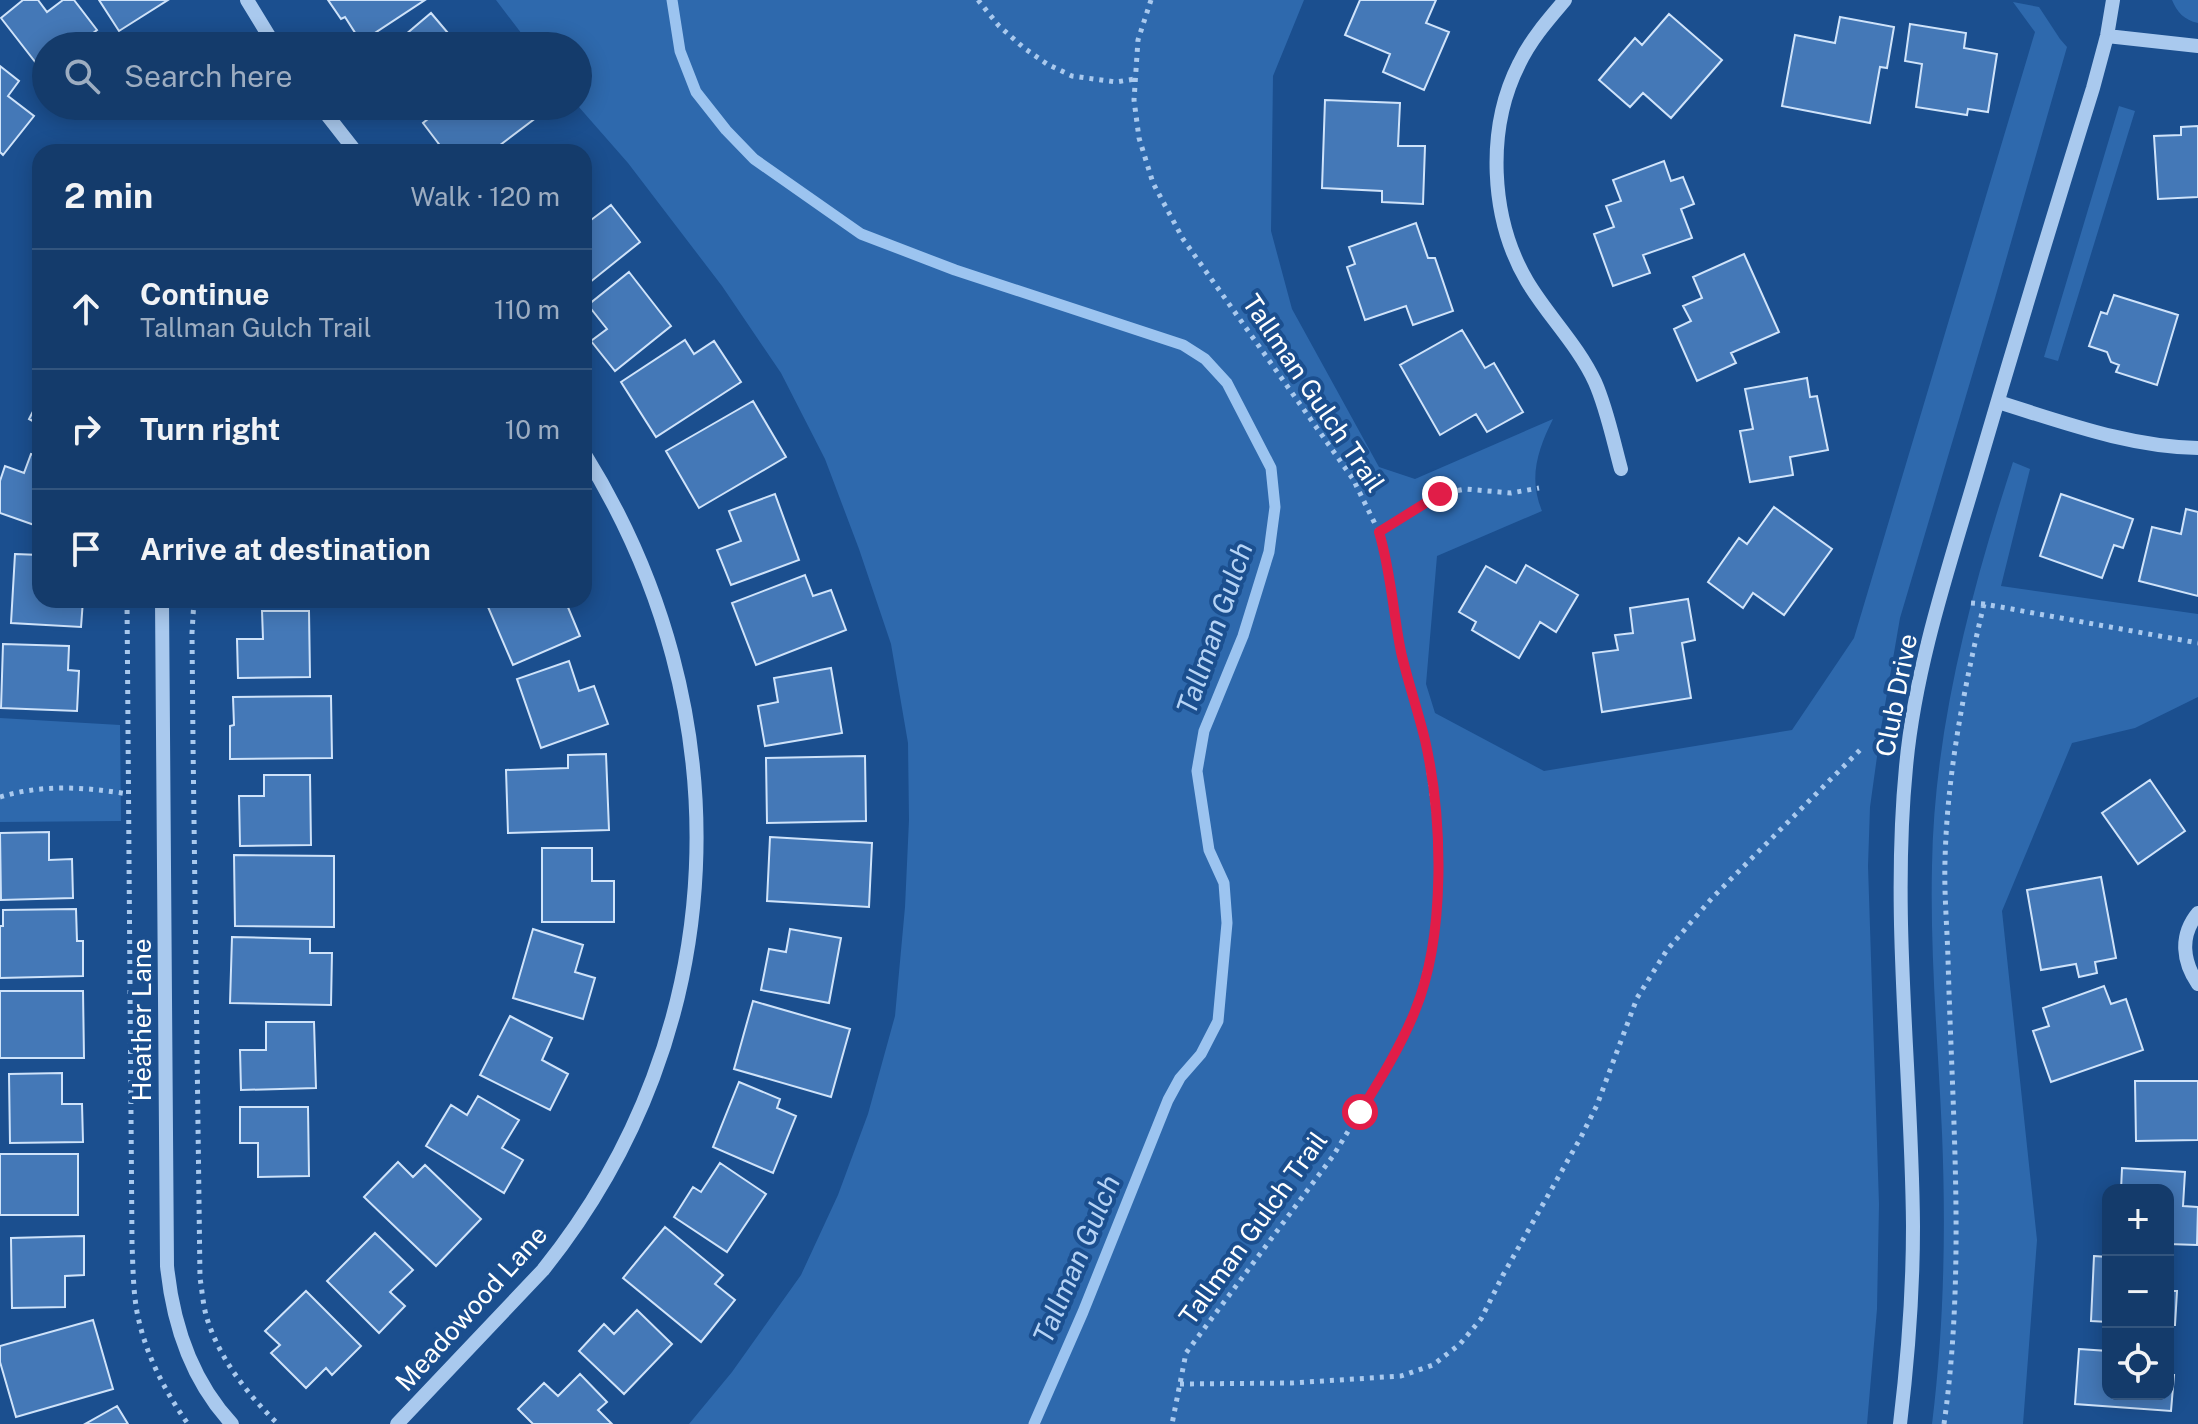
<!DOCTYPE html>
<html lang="en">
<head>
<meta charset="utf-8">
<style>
  body { margin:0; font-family:"Public Sans",sans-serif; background:#214673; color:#f1f3f6 }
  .controls { position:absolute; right:24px; bottom:24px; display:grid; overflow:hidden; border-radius:16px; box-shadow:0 4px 20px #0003 }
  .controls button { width:72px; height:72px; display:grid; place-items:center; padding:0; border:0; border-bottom:2px solid #33557e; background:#143b6b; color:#f1f3f6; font:40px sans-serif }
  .stop { position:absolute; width:24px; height:24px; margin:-18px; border:6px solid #e11d48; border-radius:50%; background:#fff }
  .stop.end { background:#e11d48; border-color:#fff; box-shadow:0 2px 8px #0008 }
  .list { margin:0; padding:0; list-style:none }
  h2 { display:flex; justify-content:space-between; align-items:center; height:104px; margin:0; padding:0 32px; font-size:34px }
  h2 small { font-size:26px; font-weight:400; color:#9dadc1 }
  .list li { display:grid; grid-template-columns:52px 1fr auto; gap:24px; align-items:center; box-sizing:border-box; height:120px; padding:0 32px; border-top:2px solid #33557e }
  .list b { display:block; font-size:30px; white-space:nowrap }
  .list p { margin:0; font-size:26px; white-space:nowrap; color:#9dadc1 }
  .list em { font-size:26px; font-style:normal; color:#9dadc1 }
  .icon { flex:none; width:44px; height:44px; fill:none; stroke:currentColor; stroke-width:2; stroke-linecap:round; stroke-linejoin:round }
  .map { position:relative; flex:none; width:2198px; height:1424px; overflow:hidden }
  .search { position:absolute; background:#143b6b; box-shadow:0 4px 20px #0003; left:32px; top:32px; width:560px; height:88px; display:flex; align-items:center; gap:20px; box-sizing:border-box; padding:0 28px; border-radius:44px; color:#9dadc1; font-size:30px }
  .panel { position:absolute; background:#143b6b; box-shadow:0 4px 20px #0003; left:32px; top:144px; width:560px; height:464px; border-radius:24px }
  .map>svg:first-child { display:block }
</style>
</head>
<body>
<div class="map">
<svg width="2198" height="1424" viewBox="0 0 2198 1424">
  <rect width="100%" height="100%" fill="#1b4f8f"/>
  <path fill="#2e69ad" d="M496,0H1304L1273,76L1271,231L1292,309L1379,467L1415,479L1553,419C1538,449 1528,478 1542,511L1437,556L1426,684L1435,713L1544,771L1792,730L1854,638L2035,32L2013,2L2039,7L2060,39L2067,47L1995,298L1900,618L1881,728L1870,807L1868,866L1879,1204L1877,1309L1867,1424H689L732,1372L801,1275L838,1195L868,1114L895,1016L905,907L909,820L908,743L891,644L859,549L825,459L781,373L722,286L628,163L578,106V46H531Z
    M2172,0H2198V23C2184,20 2177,12 2172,0Z
    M2119,106L2135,111L2058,361L2044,357Z
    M2013,462L2030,469L2001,586L2198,614V697L2135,728L2072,743L2002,911L2037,1240L2023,1424H1932C1944,1328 1946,1230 1942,1133C1938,1044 1930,955 1932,866C1934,730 1971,591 2013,462Z
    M0,718L120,725L121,821L0,822Z"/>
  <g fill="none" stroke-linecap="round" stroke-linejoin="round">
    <path stroke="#9cc4f0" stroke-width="11" d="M672,0L680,51L696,92L726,130L754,159L861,234L955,270L1183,345L1205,359L1227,383L1271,468L1275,507L1269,552L1243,636L1204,731L1197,771L1209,850L1224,883L1227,923L1218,1021L1201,1054L1180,1078L1168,1100L1083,1312L1034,1424"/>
  </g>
  <path fill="#4478b7" stroke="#cfe3fa" stroke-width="2" d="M23,0H38L47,12L63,0H74L97,30L76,46H46V69L43,72L1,18Z
    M99,0H168L119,31Z
    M328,0H425L361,42L345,17L341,19Z
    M1360,0H1436L1426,23L1449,32L1424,90L1383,72L1390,54L1345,35Z
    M431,13L459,46H392Z
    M1669,14L1722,60L1671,118L1643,93L1630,107L1599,80L1635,38L1642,45Z
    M1840,17L1894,27L1887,68L1880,67L1870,123L1782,106L1795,35L1835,43Z
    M1910,24L1966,33L1964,48L1997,54L1988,112L1968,109L1967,115L1916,107L1922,64L1905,61Z
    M0,66L19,81L8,96L34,116L3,155L0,152Z
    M1325,100L1400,103L1398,146H1425L1423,204L1382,202V191L1322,188Z
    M444,106H535L541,114L491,152H445L423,123Z
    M2198,126V197L2158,199L2154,136L2181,135V127Z
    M1664,161L1671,181L1683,177L1694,204L1681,209L1692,238L1643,255L1650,273L1613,286L1594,234L1614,227L1606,206L1621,201L1613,180Z
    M611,205L640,242L584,287V212L591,220Z
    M1416,223L1428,258H1435L1453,311L1413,325L1406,306L1365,320L1347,267L1355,264L1349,247Z
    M1744,254L1779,332L1731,353L1736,363L1697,381L1674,329L1691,321L1683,306L1702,298L1693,277Z
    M629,272L671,326L615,371L591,341L607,329L588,305Z
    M2114,295L2178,315L2157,385L2116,372L2119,365L2111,362L2107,352L2089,346L2101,312L2107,314Z
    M1462,330L1485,368L1494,363L1523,412L1487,432L1476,414L1440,435L1400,365Z
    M685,340L694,354L714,341L741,382L656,437L621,382Z
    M1807,378L1810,397L1817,396L1828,450L1790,457L1793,475L1750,482L1740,431L1753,429L1745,389Z
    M40,398V425L29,419Z
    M753,401L786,457L699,508L666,451Z
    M31,454L40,457V527L0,513V481L5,466L24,473Z
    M775,494L799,560L731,585L717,550L741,541L729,511Z
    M2061,494L2133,519L2123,548L2114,545L2102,578L2040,556Z
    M1774,507L1832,549L1784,615L1753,593L1743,608L1708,582L1739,538L1747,544Z
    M2186,509L2198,512V596L2139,581L2152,527L2181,534Z
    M15,554L40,555V600H83L81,627L11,623Z
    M1526,565L1578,595L1556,632L1540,622L1519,658L1472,630L1476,622L1459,612L1486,566L1516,583Z
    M805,575L813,596L831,590L846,630L756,665L732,603Z
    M1688,599L1695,640L1682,643L1691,698L1602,712L1593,653L1618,650L1615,635L1633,633L1630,608Z
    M485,600H535L538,605L549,600H565L580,636L513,665Z
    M262,611H309L310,677L238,678L237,639H263Z
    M3,644L69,646L68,670L79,671L77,711L1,708Z
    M569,661L579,691L594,686L608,724L541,748L517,679Z
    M831,668L842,733L765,746L758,706L778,702L774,678Z
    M331,696L332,758L230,759V726L234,725L233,697Z
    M606,754L609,830L508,833L506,770L568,768V755Z
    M865,756L866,821L767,823L766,758Z
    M264,775H310L311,845L240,846L239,796H264Z
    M2150,780L2185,831L2138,864L2102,813Z
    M49,832V860L72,859L73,898L1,900L0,833Z
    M770,837L872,843L869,907L767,901Z
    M542,848H592V881H614V922H542Z
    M234,855L334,856V927L235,926Z
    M2101,877L2116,958L2095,962L2097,973L2079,977L2076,964L2041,970L2027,890Z
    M76,909L77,941H83V976L0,978V926H3V910Z
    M533,929L583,945L575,972L595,978L583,1019L513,998Z
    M790,929L841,938L829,1003L761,990L769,949L786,952Z
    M232,937L310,939V953H332L331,1005L230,1003Z
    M2104,986L2111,1004L2126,999L2143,1050L2051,1082L2033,1031L2049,1026L2043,1008Z
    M0,991H83L84,1058H0Z
    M753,1001L850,1029L831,1097L734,1069Z
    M510,1016L552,1038L542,1060L568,1074L550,1110L480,1075Z
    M266,1022H314L316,1088L241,1090L240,1050H266Z
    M62,1073V1104H82L83,1142L10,1143L9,1074Z
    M2135,1081H2198V1140L2136,1141Z
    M739,1082L780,1099L777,1108L796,1116L773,1173L713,1147Z
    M478,1096L519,1120L502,1148L523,1160L504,1193L426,1146L451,1105L467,1115Z
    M240,1107H308L309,1176L258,1177V1143H240Z
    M0,1154H78V1215H0Z
    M398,1162L413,1177L425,1165L481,1219L436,1266L364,1197Z
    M720,1163L766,1194L727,1252L674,1217L693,1187L701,1192Z
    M2122,1168L2185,1172L2183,1206L2198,1207L2197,1245L2168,1244V1190H2121Z
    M665,1227L723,1275L715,1284L735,1300L701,1342L623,1278Z
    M375,1233L413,1270L390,1292L405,1306L379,1333L327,1281Z
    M84,1236V1275L65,1276V1307L12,1308L11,1238Z
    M2094,1256L2108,1257V1322L2091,1321Z
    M306,1291L361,1346L332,1375L326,1368L306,1388L271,1353L280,1345L265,1331Z
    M2168,1291H2177L2175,1325H2168Z
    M637,1310L672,1344L624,1394L579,1351L604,1324L614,1334Z
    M93,1320L113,1389L16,1417L0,1362V1346Z
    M2079,1349L2108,1351V1394H2168V1375H2174L2171,1411L2075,1404Z
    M580,1374L607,1402L598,1410L612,1424H533L518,1409L544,1383L558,1396Z
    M117,1406L128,1424H85Z"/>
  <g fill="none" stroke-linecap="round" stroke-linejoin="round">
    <path stroke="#a9c9ee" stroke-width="5" stroke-dasharray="4 6" stroke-linecap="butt" d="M978,0L999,26L1024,48L1047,64L1072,76L1116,82L1135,79
      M1151,0L1138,40L1134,100L1139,138L1153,183L1183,239L1353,479L1379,532L1388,561L1401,651L1425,742L1437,832L1438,867L1437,904L1431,950L1415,1011L1382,1076L1333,1156L1186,1353L1172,1424
      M1379,532L1413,510L1440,494L1466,489L1511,493L1539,488
      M127,600L132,1244C133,1266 133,1290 137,1312C145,1353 164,1390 188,1424
      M194,600L192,633L193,743L200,1278C202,1290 203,1304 206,1315C218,1357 247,1394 278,1424
      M1971,603L1984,604L2198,643
      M0,797C43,784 84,787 128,794
      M1180,1384L1292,1383L1401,1376L1433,1365L1460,1344L1481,1319L1503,1275L1581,1137L1597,1105L1637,998L1667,950L1712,898L1860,750
      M1944,1424C1966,1269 1952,1113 1948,958C1947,926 1944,893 1945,861C1947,774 1964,688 1984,604"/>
    <path stroke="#a9c9ee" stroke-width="14" d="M247,0L275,46
      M1565,0C1548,20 1531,39 1519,64C1486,129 1490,218 1527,281C1547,315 1578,345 1595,382C1607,409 1613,440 1621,469
      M2107,36L2198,46
      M320,106L356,152
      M1998,402C2063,422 2129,447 2198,448
      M162,600L167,1266C173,1325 191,1380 232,1424
      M2198,913C2179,936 2183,962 2198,984
      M397,1424L543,1270C735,1031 745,711 584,453
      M1900,1424C1908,1358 1913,1292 1913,1226C1912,1073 1891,920 1906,767C1915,668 1948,570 1976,475C2014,345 2053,216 2093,88L2107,36L2113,0"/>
  </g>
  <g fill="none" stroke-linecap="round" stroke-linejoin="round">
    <path stroke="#e11d48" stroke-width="10" d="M1360,1112C1380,1080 1401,1046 1415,1011C1446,935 1443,819 1425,740C1418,711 1408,682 1401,652C1393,612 1391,572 1379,532L1440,494"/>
  </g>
  <g text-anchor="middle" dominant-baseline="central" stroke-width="8" stroke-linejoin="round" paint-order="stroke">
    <g font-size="26" fill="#fff" stroke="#1b4f8f">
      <text transform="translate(1314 393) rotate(56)">Tallman Gulch Trail</text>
      <text transform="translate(1896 695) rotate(-79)">Club Drive</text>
      <text transform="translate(141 1020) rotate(-90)">Heather Lane</text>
      <text transform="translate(1253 1228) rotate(-54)">Tallman Gulch Trail</text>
      <text transform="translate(471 1308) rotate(-48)">Meadowood Lane</text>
    </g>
    <g font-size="28" font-style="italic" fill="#b5d3f5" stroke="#1b4f8f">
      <text transform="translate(1214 628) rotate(-71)">Tallman Gulch</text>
      <text transform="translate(1076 1259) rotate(-67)">Tallman Gulch</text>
    </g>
  </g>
</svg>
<div class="controls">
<button>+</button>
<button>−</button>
<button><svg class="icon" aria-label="locate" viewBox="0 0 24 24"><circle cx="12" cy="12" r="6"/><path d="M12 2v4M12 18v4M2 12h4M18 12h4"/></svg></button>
</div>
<div class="stop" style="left:1360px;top:1112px"></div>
<div class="stop end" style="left:1440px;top:494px"></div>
<div class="search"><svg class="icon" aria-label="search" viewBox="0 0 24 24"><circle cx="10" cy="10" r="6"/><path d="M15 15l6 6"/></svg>Search here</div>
<section class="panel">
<h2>2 min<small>Walk · 120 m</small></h2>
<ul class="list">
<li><svg class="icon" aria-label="ahead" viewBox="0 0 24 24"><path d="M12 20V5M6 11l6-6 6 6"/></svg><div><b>Continue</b><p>Tallman Gulch Trail</p></div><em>110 m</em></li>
<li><svg class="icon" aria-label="right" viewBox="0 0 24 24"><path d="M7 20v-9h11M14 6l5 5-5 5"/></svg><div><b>Turn right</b></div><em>10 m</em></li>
<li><svg class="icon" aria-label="arrive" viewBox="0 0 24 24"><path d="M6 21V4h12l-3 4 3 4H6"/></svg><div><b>Arrive at destination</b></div></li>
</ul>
</section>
</div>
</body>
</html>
